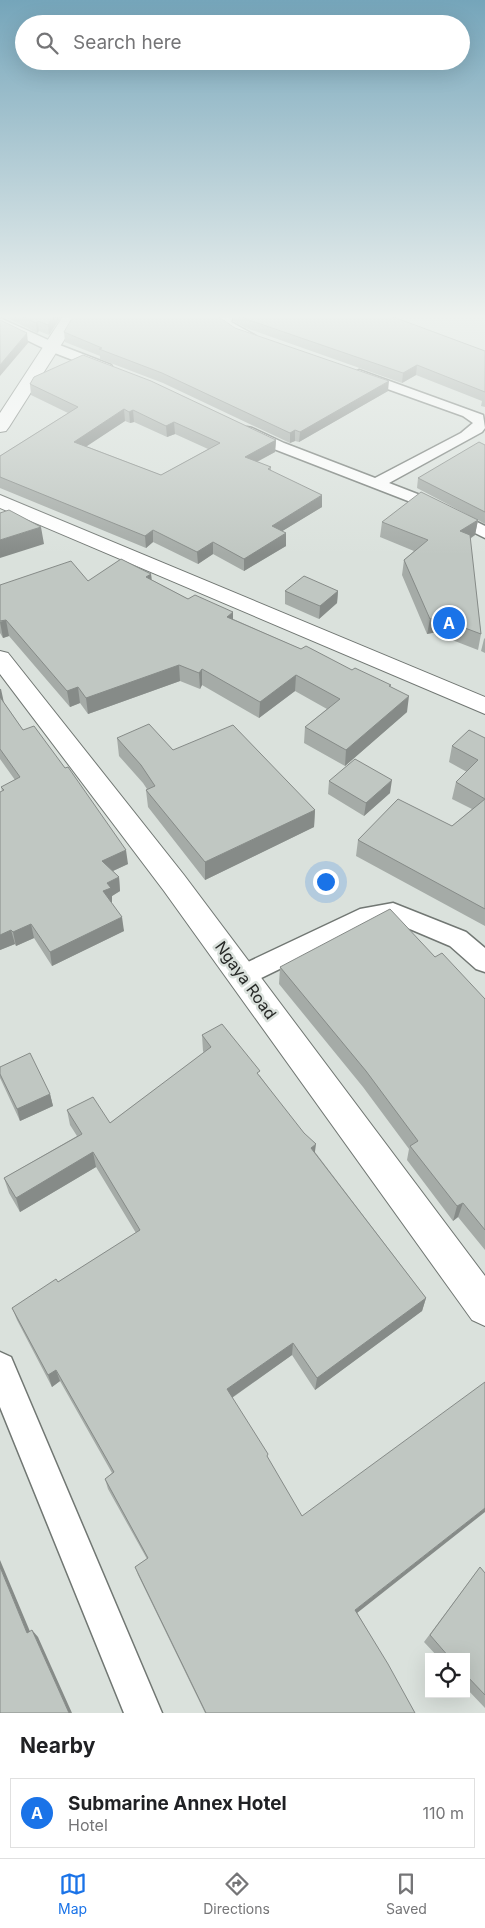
<!DOCTYPE html>
<html lang="en">
<head>
<meta charset="utf-8">
<style>
  body { margin:0; font-family:Inter,sans-serif; background:#f6f6f6; color:#202124 }
  .controls { position:absolute; right:15px; bottom:15px; display:grid; overflow:hidden; border-radius:0px; box-shadow:0 5px 20px #0002 }
  .controls button { width:45px; height:45px; display:grid; place-items:center; padding:0; border:0; border-bottom:1px solid #e0e0e0; background:#fff; color:#202124; font:25px sans-serif }
  .you { position:absolute; left:325px; top:881px; width:18px; height:18px; margin:-12px; border:4px solid #fff; border-radius:50%; background:#1a73e8; box-shadow:0 0 0 8px #1a73e833 }
  .badge { display:grid; place-items:center; width:32px; height:32px; border-radius:50%; background:#1a73e8; color:#fff; font-size:16px; font-weight:700 }
  .pin { position:absolute; translate:-50% -50%; border:2px solid #fff; box-shadow:0 1px 5px #0006 }
  .list { margin:0; padding:0; list-style:none }
  h2 { display:flex; justify-content:space-between; align-items:center; height:65px; margin:0; padding:0 20px; font-size:21px }
  h2 small { font-size:16px; font-weight:400; color:#757577 }
  .list li { display:grid; grid-template-columns:32px 1fr auto; gap:15px; align-items:center; box-sizing:border-box; height:70px; margin:0 10px 10px; padding:0 10px; border:1px solid #e0e0e0; border-radius:0px }
  .list b { display:block; font-size:19px; white-space:nowrap }
  .list p { margin:0; font-size:16px; white-space:nowrap; color:#757577 }
  .list em { font-size:16px; font-style:normal; color:#757577 }
  .icon { flex:none; width:28px; height:28px; fill:none; stroke:currentColor; stroke-width:2; stroke-linecap:round; stroke-linejoin:round }
  .map { position:relative; flex:none; width:485px; height:1713px; overflow:hidden }
  .search { position:absolute; background:#fff; box-shadow:0 5px 20px #0002; left:15px; right:15px; top:15px; height:55px; display:flex; align-items:center; gap:12px; box-sizing:border-box; padding:0 18px; border-radius:28px; color:#757577; font-size:19px }
  .sheet { height:145px; background:#fff }
  nav { display:flex; justify-content:space-around; align-items:center; box-sizing:border-box; height:70px; border-top:1px solid #e0e0e0; background:#fff; font-size:14px; color:#757577 }
  nav a { display:grid; justify-items:center; gap:2px }
  nav .on { color:#1a73e8 }
  .map>svg:first-child { display:block }
</style>
</head>
<body>
<div class="map">
<svg width="485" height="1713" viewBox="0 0 485 1713">
  <rect width="100%" height="100%" fill="#dae1dc"/>
  <g fill="none" stroke-linecap="round" stroke-linejoin="round">
    <g stroke="#717773" stroke-width="3">
      <path id="minor" d="M220,315H233L231,322L256,336L249,340L219,326L217,323Z
        M0,318L57,344L111,365L113,368L106,372L101,371L47,350L0,327Z
        M359,370L483,415L485,428L482,432L389,483L433,500L485,526V538L421,506L274,449L242,434L240,431L247,427L252,428L284,443L375,478L461,433L473,423L463,416L354,377L352,374Z
        M393,903L466,932L485,948V972L476,969L450,946L391,921L372,924L251,983L242,986L233,983L230,976L233,969L360,909Z
        M0,1352L11,1357L162,1713H124L0,1407Z"/>
    </g>
    <g stroke="#717773" stroke-width="2">
      <path id="tertiary" d="M64,315H80L9,427L6,431L0,432V413Z
        M0,495L485,697V714L0,508Z
        M0,651L8,653L184,875L485,1276V1326L472,1320L164,891L0,674Z"/>
    </g>
    <use href="#minor" fill="#fff" fill-rule="evenodd"/>
    <use href="#tertiary" fill="#fff" fill-rule="evenodd"/>
  </g>
  <path fill="#a5aba7" fill-rule="evenodd" d="M0,315H62L49,335L39,331L37,333L6,317H0Z
    M233,315H388L485,351V407L481,406L482,401L416,375L402,383L246,328L233,321Z
    M218,317L235,328L388,391L299,442L295,441L290,443L163,383L100,359V356L65,342L64,332Z
    M30,384L276,440L275,452L257,462L271,467V471L322,507L282,531L286,546L244,571L213,554L198,564L153,542L146,548L0,488V456L68,413L31,395ZM125,421L130,423L134,422L167,437L175,434L208,449L161,475L86,446Z
    M485,445V524L478,520L475,535L470,539L481,634L478,650L447,638L442,631L427,634L402,575L404,560L414,551L380,537L382,522L468,515L417,488L418,478Z
    M151,574L152,580L188,599L301,649L352,670L390,687L407,712L345,766L304,743L305,727L327,709L295,691L259,718L202,685L200,689L180,681L88,714L80,703L70,707L9,636L3,638L0,633V585L88,581Z
    M285,591H338L337,603L319,619L285,604Z
    M485,638V653L481,651L484,639Z
    M0,688L3,701L23,730L128,864L113,871L119,877L120,891L112,896V902H111L124,931L52,966L34,938L16,946L15,944L0,950L2,791L1,787L15,780L0,759Z
    M117,738L173,750L315,810L314,827L205,880L148,807L146,790L147,789L143,783L119,756Z
    M485,738V926L356,856L358,840L452,826L472,809L452,799L456,782L467,772L449,762L452,746Z
    M329,781L390,793L364,816L328,794Z
    M435,957L485,999V1250L458,1217L453,1221L407,1160L409,1149L363,1087L279,984L280,967Z
    M202,1035L260,1076L315,1152L426,1298L422,1311L315,1390L292,1355L232,1398L268,1458L415,1713H205L138,1575L135,1567L147,1559L108,1489L105,1479L112,1473L60,1381L52,1387L17,1320L12,1308L58,1282L136,1233L96,1167L20,1212L9,1193L4,1178L77,1136L70,1125L67,1110L110,1123L204,1053L203,1051Z
    M0,1067L50,1094L53,1106L20,1121L1,1080L0,1078Z
    M480,1567L485,1573V1708L466,1688V1657H438L424,1642Z"/>
  <path fill="#868b88" d="M54,315H62L49,335L48,325Z
    M38,321L39,331L37,333L36,323Z
    M27,333L28,343L0,376V365Z
    M417,365L416,375L402,383L403,373Z
    M389,381L388,391L299,442L300,432Z
    M124,409L125,421L75,454L74,442Z
    M133,410L134,422L130,423L129,412Z
    M174,422L175,434L167,437L166,426Z
    M295,430V441L290,443V433Z
    M276,440L275,452L245,468V457Z
    M322,495V507L271,538L272,526Z
    M478,520L475,535L458,546L460,531Z
    M41,527L44,544L0,558V540Z
    M153,530V542L146,548L145,536Z
    M286,533V546L244,571V559Z
    M213,542V554L198,564L197,552Z
    M151,574L152,589L146,577Z
    M338,591L337,603L319,619L320,606Z
    M233,612V628L227,617Z
    M444,615L442,631L427,634L430,619Z
    M6,620L9,636L3,638L0,622Z
    M179,665L180,681L88,714L86,698Z
    M202,669V685L200,689L199,673Z
    M296,675L295,691L259,718L260,702Z
    M78,687L80,703L70,707L67,691Z
    M0,689H1L4,703L0,705Z
    M409,696L407,712L345,766L346,750Z
    M392,780L390,793L364,816L366,803Z
    M315,810L314,827L205,880V862Z
    M126,850L128,864L104,875L102,861Z
    M119,877L120,891L112,896V902L105,905L103,891L107,883Z
    M122,917L124,931L52,966L50,952Z
    M31,924L34,938L16,946L13,932Z
    M11,930L15,944L0,950V935Z
    M50,1094L53,1106L20,1121L17,1109Z
    M316,1144L314,1159L311,1148Z
    M93,1152L96,1167L20,1212L16,1198Z
    M463,1203L458,1217L453,1221L457,1206Z
    M426,1298L422,1311L315,1390L317,1378Z
    M293,1343L292,1355L227,1401V1389Z
    M56,1370L60,1381L52,1387L48,1375Z
    M485,1508V1512L352,1617L355,1610Z
    M0,1560L34,1641L27,1633L0,1567Z
    M32,1630L38,1637L72,1713H69Z"/>
  <path fill="#c0c7c2" stroke="#868b88" fill-rule="evenodd" d="M20,315H54L48,325L38,321L36,323Z
    M74,315H216L235,328L389,381L300,432L295,430L290,433L162,373L99,349L102,348L64,332Z
    M239,315H388L485,351V392L417,365L403,373L246,319Z
    M0,320L27,333L0,365Z
    M83,355L151,381L276,440L245,457L271,467L268,469L322,495L272,526L286,533L244,559L213,542L197,552L153,530L145,536L0,477V456L78,407L30,384L34,377ZM124,409L129,412L133,410L166,426L174,422L220,443L161,475L74,442Z
    M479,442L485,445V512L418,478Z
    M421,492L478,520L460,531L470,535L481,634L449,622L444,615L430,619L404,560L428,540L382,522Z
    M9,510L41,527L0,540V513Z
    M121,559L151,574L146,577L188,599L195,595L233,612L227,617L301,649L306,646L352,670L355,668L391,685L389,686L409,696L346,750L305,727L340,699L296,675L260,702L202,669L199,673L179,665L86,698L78,687L67,691L6,620L0,621V585L71,561L88,581Z
    M304,576L338,591L320,606L285,591Z
    M0,697L23,730L34,726L65,768L68,767L126,850L102,861L119,877L107,883L111,888L103,891L122,917L50,952L31,924L13,932L11,930L0,935V792L4,790L1,787L20,777L0,749Z
    M149,724L173,750L233,725L315,810L205,862L146,790L155,786L141,765L117,738Z
    M469,730L485,738V799L456,782L478,760L452,746Z
    M355,759L392,780L366,803L329,781Z
    M398,799L452,826L485,799V909L358,840Z
    M390,909L435,957L442,953L485,999V1230L463,1203L457,1206L410,1146L418,1141L366,1071L280,967Z
    M222,1024L260,1071L257,1073L304,1133L316,1144L311,1148L426,1298L317,1378L293,1343L227,1389L268,1454L267,1456L302,1516L485,1382V1508L355,1610L388,1664L415,1713H206L135,1567L148,1558L105,1479L114,1472L56,1370L48,1375L12,1308L56,1279L58,1282L140,1230L93,1152L16,1198L4,1178L82,1134L67,1110L93,1097L110,1123L211,1047L202,1035Z
    M30,1053L50,1094L17,1109L0,1074V1067Z
    M0,1567L27,1633L32,1630L69,1713H0Z
    M480,1567L485,1573V1695L466,1675V1657H449L430,1635Z"/>
  <linearGradient id="sky" x2="0" y2="1"><stop stop-color="#75a5ba"/><stop offset="0.57" stop-color="#eef2ef"/><stop offset="1" stop-color="#eef2ef" stop-opacity="0"/></linearGradient>
  <rect width="485" height="555" fill="url(#sky)"/>
  <g text-anchor="middle" dominant-baseline="central" stroke-width="5" stroke-linejoin="round" paint-order="stroke">
    <g font-size="16" fill="#272927" stroke="#dae1dc">
      <text transform="translate(246 980) rotate(54)">Ngaya Road</text>
    </g>
  </g>
</svg>
<div class="controls">
<button><svg class="icon" aria-label="locate" viewBox="0 0 24 24"><circle cx="12" cy="12" r="6"/><path d="M12 2v4M12 18v4M2 12h4M18 12h4"/></svg></button>
</div>
<div class="you"></div>
<div class="pin badge" style="left:449px;top:623px">A</div>
<div class="search"><svg class="icon" aria-label="search" viewBox="0 0 24 24"><circle cx="10" cy="10" r="6"/><path d="M15 15l6 6"/></svg>Search here</div>
</div>
<section class="sheet">
<h2>Nearby<small></small></h2>
<ul class="list">
<li><span class="badge">A</span><div><b>Submarine Annex Hotel</b><p>Hotel</p></div><em>110 m</em></li>
</ul>
</section>
<nav>
<a class="on"><svg class="icon" aria-label="map" viewBox="0 0 24 24"><path d="M3 6l6-2 6 2 6-2v14l-6 2-6-2-6 2zM9 4v14M15 6v14"/></svg>Map</a>
<a><svg class="icon" aria-label="directions" viewBox="0 0 24 24"><path d="M12 3l9 9-9 9-9-9zM9 14v-3h6M13 9l2 2-2 2"/></svg>Directions</a>
<a><svg class="icon" aria-label="saved" viewBox="0 0 24 24"><path d="M7 4h10v16l-5-4-5 4z"/></svg>Saved</a>
</nav>
</body>
</html>
